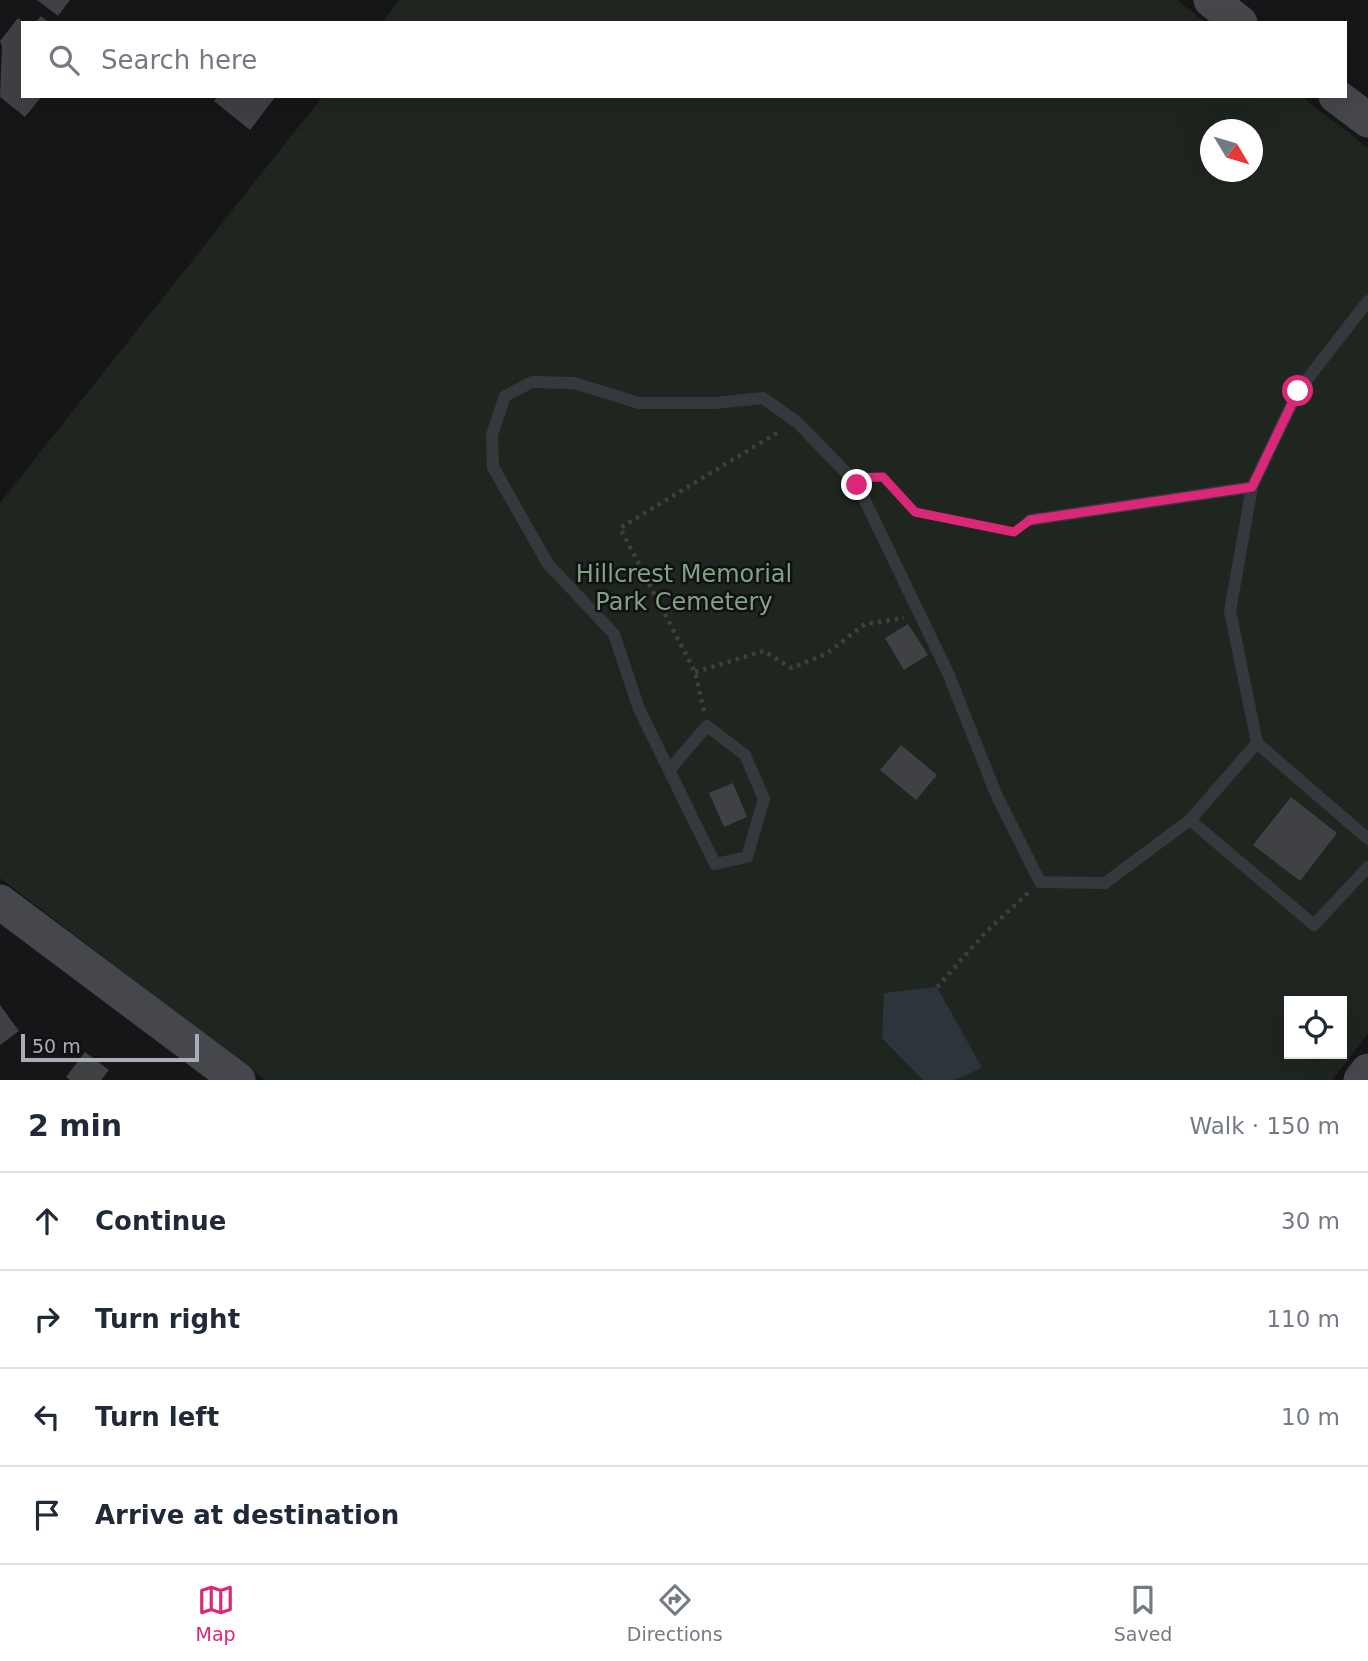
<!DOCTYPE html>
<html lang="en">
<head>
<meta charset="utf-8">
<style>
  body { margin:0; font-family:"DejaVu Sans",sans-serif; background:#f2f2f3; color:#1f2937 }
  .controls { position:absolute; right:21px; bottom:21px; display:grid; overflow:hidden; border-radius:0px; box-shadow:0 7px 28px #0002 }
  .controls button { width:63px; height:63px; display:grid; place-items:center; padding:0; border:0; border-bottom:2px solid #e0e1e3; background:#fff; color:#1f2937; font:35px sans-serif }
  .compass { position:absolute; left:1200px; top:119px; width:63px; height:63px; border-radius:50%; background:#fff; box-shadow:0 7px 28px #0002; rotate:128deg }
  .scale { position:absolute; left:21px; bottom:18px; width:178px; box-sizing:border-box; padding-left:7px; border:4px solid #a8adb8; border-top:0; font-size:19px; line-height:24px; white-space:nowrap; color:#a8adb8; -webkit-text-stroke:5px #111113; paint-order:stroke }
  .stop { position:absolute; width:21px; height:21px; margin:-16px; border:5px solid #db2777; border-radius:50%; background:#fff }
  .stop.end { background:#db2777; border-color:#fff; box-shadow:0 2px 7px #0008 }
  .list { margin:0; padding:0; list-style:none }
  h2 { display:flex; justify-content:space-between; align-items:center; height:91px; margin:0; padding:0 28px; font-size:30px }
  h2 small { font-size:23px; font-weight:400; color:#747a83 }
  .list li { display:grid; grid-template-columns:46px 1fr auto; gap:21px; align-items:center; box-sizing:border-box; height:98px; padding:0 28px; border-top:2px solid #e0e1e3 }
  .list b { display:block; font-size:26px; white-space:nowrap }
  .list em { font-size:23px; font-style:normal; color:#747a83 }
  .icon { flex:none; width:38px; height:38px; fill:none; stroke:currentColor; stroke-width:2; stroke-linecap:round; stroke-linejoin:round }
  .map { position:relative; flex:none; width:1368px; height:1080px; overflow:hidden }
  .search { position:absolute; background:#fff; box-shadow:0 7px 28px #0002; left:21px; right:21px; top:21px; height:77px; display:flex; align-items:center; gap:18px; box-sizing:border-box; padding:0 24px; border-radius:0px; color:#747a83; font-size:26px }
  .sheet { height:483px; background:#fff }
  nav { display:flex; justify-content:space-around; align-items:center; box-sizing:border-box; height:98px; border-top:2px solid #e0e1e3; background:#fff; font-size:19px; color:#747a83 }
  nav a { display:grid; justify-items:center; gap:4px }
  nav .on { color:#db2777 }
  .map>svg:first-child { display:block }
</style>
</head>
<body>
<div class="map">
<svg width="1368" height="1080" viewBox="0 0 1368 1080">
  <rect width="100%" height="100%" fill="#161618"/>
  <path fill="#1e261f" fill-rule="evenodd" d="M399,0H1177L1206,23H381Z
    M323,96H1301L1368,148V1034L1332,1080H265L0,878V503ZM1210,130H1252V172H1210ZM1289,1001H1342V1054H1289Z"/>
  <path fill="#2c353c" d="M937,987L982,1068L954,1080H923L882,1038L884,993Z"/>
  <path fill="#404145" d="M37,0H70L58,16Z
    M41,16L50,23H35Z
    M18,18L23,22V96H42L25,117L0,97L2,47L0,41Z
    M218,96H276L250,130L214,101Z
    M908,624L928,655L904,670L885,638Z
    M901,745L937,775L916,800L880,770Z
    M733,783L747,817L724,827L709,793Z
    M1291,797L1337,833L1300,881L1253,845Z
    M0,1005L19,1031L0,1045Z
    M85,1052L109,1070L101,1080H70L66,1077Z"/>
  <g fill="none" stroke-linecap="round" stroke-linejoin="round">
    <path stroke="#3d3f44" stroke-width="4.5" stroke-dasharray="3.5 5" stroke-linecap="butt" d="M872,477H883L915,512L1014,532L1017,530
      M695,672L764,651L791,668L826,654L865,624L904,618
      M704,711L695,672L620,528L780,431
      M937,987L986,932L1029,892"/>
    <path stroke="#37383d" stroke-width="12" d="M1030,520L1252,487
      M707,726L745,755L764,799L747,857L715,864L669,770Z
      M1257,743L1230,611L1252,487L1298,391L1368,301
      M669,770L639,709L614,634L548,564L493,467L492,435L505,396L532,382L574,383L639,403H715L763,398L797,422L857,484L948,673L996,794L1040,882L1105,883L1190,820
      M1368,839L1257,743L1190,820L1314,925L1368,867"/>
    <path stroke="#45474d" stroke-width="35" d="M1211,0L1240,23
      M1336,96L1368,120
      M0,902L238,1080
      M1361,1080L1368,1071"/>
  </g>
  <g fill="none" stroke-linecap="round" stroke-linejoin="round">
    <path stroke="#db2777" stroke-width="9" d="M857,485L850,478L883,477L915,512L1014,532L1030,520L1252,487L1298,391"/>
  </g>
  <g text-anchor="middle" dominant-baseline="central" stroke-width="5" stroke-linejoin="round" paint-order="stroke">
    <g font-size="24" fill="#7fa381" stroke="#111113">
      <text x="684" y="574">Hillcrest Memorial<tspan x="684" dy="28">Park Cemetery</tspan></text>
    </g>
  </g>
</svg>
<div class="controls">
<button><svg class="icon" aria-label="locate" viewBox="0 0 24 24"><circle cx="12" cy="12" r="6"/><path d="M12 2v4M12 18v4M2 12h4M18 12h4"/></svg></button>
</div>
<svg class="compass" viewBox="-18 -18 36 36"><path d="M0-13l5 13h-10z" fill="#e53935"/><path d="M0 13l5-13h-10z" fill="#747a83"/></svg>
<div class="scale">50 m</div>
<div class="stop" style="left:1298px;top:391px"></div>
<div class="stop end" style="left:857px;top:485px"></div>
<div class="search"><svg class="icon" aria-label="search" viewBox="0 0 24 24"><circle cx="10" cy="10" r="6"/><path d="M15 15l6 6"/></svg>Search here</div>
</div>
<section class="sheet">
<h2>2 min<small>Walk · 150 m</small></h2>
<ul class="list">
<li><svg class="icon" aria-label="ahead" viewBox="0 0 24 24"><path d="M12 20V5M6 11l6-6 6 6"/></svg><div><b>Continue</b></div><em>30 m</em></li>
<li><svg class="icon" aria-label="right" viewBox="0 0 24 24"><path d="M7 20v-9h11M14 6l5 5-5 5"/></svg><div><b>Turn right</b></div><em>110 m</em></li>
<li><svg class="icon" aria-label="left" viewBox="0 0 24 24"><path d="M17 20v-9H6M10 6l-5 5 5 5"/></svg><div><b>Turn left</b></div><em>10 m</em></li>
<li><svg class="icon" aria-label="arrive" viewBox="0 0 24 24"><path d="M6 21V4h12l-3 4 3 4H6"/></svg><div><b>Arrive at destination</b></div></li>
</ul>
</section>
<nav>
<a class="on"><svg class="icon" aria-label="map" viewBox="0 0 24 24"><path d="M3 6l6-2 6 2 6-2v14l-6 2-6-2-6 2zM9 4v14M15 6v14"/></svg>Map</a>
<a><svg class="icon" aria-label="directions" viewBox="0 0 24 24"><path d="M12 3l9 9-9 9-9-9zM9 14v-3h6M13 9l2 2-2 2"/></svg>Directions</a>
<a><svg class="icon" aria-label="saved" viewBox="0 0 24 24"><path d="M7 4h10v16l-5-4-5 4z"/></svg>Saved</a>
</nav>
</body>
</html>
